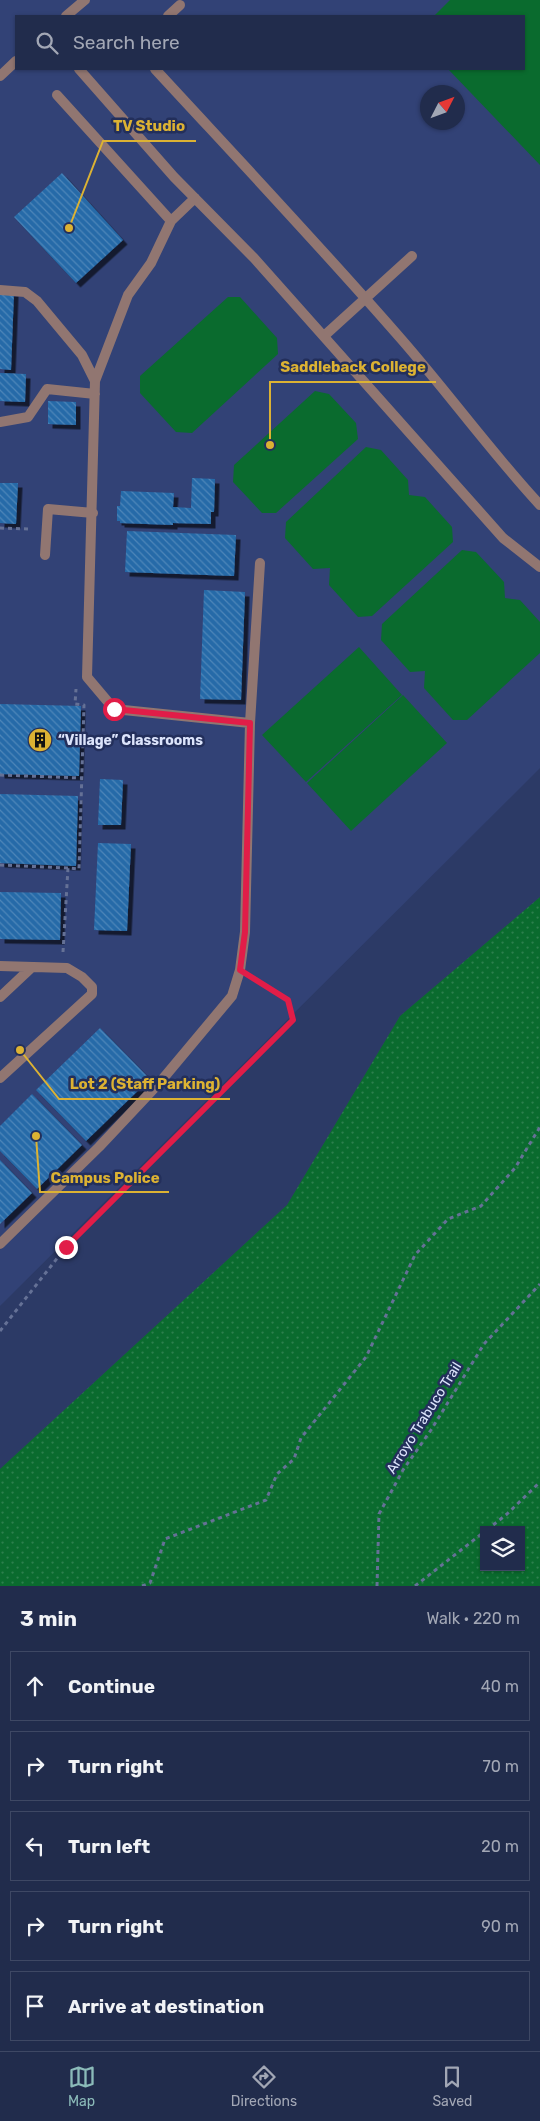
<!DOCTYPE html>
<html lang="en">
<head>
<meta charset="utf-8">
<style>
  body { margin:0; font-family:Rubik,sans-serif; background:#293453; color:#f1f3f6 }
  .controls { position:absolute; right:15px; bottom:15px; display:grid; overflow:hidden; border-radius:0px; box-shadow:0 1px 4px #0004 }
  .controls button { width:45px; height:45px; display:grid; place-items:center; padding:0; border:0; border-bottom:1px solid #3e4864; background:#212c4c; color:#f1f3f6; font:25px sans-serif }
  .compass { position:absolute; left:420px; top:85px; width:45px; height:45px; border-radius:50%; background:#212c4c; box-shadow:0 1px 4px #0004; rotate:48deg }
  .stop { position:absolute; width:15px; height:15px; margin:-11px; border:4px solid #e11d48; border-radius:50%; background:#fff }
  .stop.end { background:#e11d48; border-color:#fff; box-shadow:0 1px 5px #0008 }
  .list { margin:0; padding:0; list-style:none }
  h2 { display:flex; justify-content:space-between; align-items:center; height:65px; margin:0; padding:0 20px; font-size:21px }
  h2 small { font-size:16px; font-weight:400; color:#a2a7b5 }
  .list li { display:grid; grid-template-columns:32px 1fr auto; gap:15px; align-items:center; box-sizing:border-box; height:70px; margin:0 10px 10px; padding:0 10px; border:1px solid #3e4864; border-radius:0px }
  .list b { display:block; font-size:19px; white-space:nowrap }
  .list em { font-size:16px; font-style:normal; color:#a2a7b5 }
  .icon { flex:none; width:28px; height:28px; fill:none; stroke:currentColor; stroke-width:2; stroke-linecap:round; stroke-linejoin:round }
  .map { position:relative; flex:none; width:540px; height:1586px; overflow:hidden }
  .search { position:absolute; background:#212c4c; box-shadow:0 1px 4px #0004; left:15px; right:15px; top:15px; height:55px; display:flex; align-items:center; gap:12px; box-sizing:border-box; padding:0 18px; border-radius:0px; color:#a2a7b5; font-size:19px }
  .sheet { height:465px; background:#212c4c }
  nav { display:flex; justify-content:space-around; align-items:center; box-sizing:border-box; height:70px; border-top:1px solid #3e4864; background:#212c4c; font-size:14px; color:#a2a7b5 }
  nav a { display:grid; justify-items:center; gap:2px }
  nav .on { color:#8bbbb9 }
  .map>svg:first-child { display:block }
</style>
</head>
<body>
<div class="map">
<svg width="540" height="1586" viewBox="0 0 540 1586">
  <defs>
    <pattern id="grass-dots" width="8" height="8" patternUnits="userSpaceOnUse" patternTransform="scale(1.25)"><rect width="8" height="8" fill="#0a6b2e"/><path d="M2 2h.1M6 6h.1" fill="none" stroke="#2d804d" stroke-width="1.8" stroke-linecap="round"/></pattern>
    <pattern id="building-back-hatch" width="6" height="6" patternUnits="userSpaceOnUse" patternTransform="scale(1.25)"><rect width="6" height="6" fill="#256aa8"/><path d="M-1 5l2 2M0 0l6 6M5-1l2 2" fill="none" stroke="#4e86b9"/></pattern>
    <filter id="shadow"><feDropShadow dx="4.5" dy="4.5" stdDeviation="0" flood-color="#0009"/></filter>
  </defs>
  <rect width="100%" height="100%" fill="#2c3a66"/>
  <path fill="#324276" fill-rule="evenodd" d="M0,0H540V768L0,1306ZM16,16H524V69H16ZM428,92H458V122H428Z"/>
  <path fill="url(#grass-dots)" fill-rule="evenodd" d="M540,897V1586H0V1469L287,1205L400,1016ZM484,1530H521V1567H484Z"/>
  <path fill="#0a6b2e" d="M450,0H540V165L448,69H524V16H434Z
    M228,297H240L277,338L278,354L192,433L176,432L140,393V376Z
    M315,391L329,394L356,423L358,439L276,513H262L233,482L234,465Z
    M366,447L381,450L408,480L409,495L425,497L452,527L453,542L372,616L358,617L329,585L330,568L313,569L285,538L286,522Z
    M462,550L476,552L504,582L505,598L520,600L540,622V653L467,720H453L424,688L425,671L410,672L381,640L382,624Z
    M359,647L402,695L306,782L262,735Z
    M403,695L447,743L351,831L307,783Z"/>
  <path fill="url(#building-back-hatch)" filter="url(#shadow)" d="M62,173L123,240L76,283L14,217Z
    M0,292H14L11,370L0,369Z
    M0,373L26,374L25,402L0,401Z
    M48,401L76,402V425L48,424Z
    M192,478L215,479L214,512H211V524L173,523V525L120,523V521H117V506H120L121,491L174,493L173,507L191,508Z
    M0,483H18L16,524L0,523Z
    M127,531L236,535L234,576L125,572Z
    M204,590L245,592L241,700L200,699Z
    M0,704L81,706L79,776L0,774Z
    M100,779L123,780L121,825H98Z
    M0,794L78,796L76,866L0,863Z
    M98,843L131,844L127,931L94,930Z
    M0,892L61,893L60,940L0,939Z
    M100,1028L150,1079L86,1141L36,1090Z
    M32,1094L82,1145L37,1189L0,1151V1126Z
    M0,1160L32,1193L0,1224Z"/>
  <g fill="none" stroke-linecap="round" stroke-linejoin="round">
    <path stroke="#657196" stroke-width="3" stroke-dasharray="4 4" stroke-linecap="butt" d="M0,528L29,529
      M0,775L82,778
      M0,865L68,868
      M63,952L68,868L79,869L84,705L75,704L76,689
      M0,1331L66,1247L293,1020L287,1000L255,979
      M487,1530L507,1514L540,1482
      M142,1586L150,1583L165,1539L266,1500L277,1474L294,1459L301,1438L366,1357L415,1255L448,1219L481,1206L515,1168L540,1127
      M377,1586L379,1514L403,1470L431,1430L484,1344L540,1284
      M415,1586L484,1532"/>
    <path stroke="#917671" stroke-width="10" d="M168,16L180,5
      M79,69L174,177L254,258L503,538L540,567
      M155,69C238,159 322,248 402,340C449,394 491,452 540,505
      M57,95L171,221
      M0,290L25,292L37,301L82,355L95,381L87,677L114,709L250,723
      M324,336L412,256
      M95,381L128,295L151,263L171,221L195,198
      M0,422L28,417L47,389L95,394
      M45,555L48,509L93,513
      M0,966L67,968L82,977L92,987V994L0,1078
      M0,997L32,967
      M0,1244L99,1147L161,1081L232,996L240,970L245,932L250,723L260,563"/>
    <path stroke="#917671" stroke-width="10" d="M66,16L85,0
      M0,76L16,61"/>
  </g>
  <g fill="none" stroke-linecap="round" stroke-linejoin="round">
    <path stroke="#e11d48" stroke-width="6" d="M66,1247L293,1020L288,1000L240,970L245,932L250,723L114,709"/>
  </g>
  <defs>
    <g id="building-disc" transform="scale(1.25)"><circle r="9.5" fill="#dcb233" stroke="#232f5b"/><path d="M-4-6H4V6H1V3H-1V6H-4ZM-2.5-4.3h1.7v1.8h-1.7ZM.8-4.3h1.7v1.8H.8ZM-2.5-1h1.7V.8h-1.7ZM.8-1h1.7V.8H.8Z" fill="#111"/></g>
  </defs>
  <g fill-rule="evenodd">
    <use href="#building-disc" x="40" y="740"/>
  </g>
  <g text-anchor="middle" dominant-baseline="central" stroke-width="5" stroke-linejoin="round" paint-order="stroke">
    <g font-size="14" font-weight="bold" fill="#dce4fb" stroke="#232f5b" text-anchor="start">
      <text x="58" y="740">“Village” Classrooms</text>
    </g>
    <g font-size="14" fill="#dce4fb" stroke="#232f5b">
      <text transform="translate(424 1418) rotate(-58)">Arroyo Trabuco Trail</text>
    </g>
  </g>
  <path fill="none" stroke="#dcb233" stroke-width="2" d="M69 228L103 141H196M270 445L270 382H436M20 1050L59 1099H230M36 1136L40 1192H169"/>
  <g fill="#dcb233" stroke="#232f5b" stroke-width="2">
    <circle cx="69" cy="228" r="5"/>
    <circle cx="270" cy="445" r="5"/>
    <circle cx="20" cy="1050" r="5"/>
    <circle cx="36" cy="1136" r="5"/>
  </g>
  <g font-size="15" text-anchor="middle" font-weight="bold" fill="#dcb233" stroke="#232f5b" stroke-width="5" stroke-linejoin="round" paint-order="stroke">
    <text x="149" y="131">TV Studio</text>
    <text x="353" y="372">Saddleback College</text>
    <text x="145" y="1089">Lot 2 (Staff Parking)</text>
    <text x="105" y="1183">Campus Police</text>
  </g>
</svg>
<div class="controls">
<button><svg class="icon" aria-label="layers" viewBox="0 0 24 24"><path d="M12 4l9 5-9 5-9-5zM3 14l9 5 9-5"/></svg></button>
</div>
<svg class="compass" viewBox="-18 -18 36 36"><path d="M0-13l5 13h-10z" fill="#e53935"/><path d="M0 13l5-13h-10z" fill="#a2a7b5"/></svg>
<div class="stop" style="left:114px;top:709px"></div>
<div class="stop end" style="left:66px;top:1247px"></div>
<div class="search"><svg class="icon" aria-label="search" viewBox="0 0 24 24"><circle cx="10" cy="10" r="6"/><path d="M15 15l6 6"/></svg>Search here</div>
</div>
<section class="sheet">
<h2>3 min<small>Walk · 220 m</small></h2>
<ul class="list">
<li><svg class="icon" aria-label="ahead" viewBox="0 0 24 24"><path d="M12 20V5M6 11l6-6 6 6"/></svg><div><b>Continue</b></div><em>40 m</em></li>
<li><svg class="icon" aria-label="right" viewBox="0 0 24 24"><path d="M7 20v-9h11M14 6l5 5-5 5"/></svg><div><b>Turn right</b></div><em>70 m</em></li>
<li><svg class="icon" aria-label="left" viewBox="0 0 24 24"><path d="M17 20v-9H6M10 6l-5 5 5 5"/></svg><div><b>Turn left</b></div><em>20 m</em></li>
<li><svg class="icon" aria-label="right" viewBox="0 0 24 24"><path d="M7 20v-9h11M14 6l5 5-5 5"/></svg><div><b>Turn right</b></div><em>90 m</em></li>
<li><svg class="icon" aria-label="arrive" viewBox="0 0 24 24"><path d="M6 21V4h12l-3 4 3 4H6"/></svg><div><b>Arrive at destination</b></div></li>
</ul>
</section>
<nav>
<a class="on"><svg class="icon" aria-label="map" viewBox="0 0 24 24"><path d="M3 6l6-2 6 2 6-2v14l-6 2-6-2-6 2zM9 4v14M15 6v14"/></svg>Map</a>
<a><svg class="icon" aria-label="directions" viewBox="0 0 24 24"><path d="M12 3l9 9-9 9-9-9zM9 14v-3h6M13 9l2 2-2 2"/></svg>Directions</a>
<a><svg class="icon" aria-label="saved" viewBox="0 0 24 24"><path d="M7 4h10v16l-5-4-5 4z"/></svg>Saved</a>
</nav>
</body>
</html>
